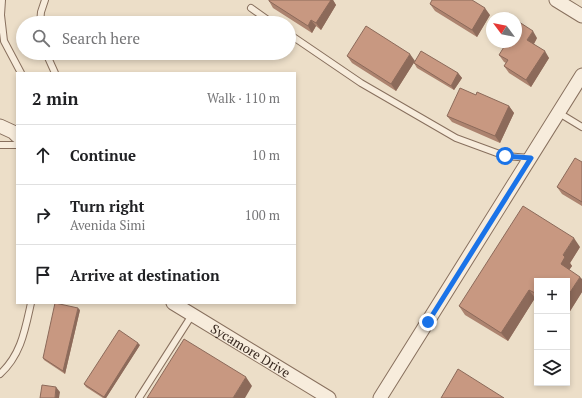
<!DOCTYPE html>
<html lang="en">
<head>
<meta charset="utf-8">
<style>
  body { margin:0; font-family:"PT Serif",serif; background:#f2f2f2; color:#202124 }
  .controls { position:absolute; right:12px; bottom:12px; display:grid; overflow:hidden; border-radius:0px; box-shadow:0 2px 6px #0003 }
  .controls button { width:36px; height:36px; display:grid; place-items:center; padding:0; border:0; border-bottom:1px solid #e0e0e0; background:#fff; color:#202124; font:20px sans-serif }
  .compass { position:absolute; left:486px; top:12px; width:36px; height:36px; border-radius:50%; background:#fff; box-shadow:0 2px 6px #0003; rotate:302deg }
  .stop { position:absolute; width:12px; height:12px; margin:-9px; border:3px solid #1a73e8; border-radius:50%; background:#fff }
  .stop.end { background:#1a73e8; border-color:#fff; box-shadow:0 1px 4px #0008 }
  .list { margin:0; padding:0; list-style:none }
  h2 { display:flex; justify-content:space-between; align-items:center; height:52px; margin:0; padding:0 16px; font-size:17px }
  h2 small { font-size:13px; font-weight:400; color:#757577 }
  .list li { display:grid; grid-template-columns:26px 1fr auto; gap:12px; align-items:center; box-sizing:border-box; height:60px; padding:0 16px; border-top:1px solid #e0e0e0 }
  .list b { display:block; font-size:15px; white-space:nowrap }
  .list p { margin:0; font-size:13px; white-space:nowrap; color:#757577 }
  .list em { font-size:13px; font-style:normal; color:#757577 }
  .icon { flex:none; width:22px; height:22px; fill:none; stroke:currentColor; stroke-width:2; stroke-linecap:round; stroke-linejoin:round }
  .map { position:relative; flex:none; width:582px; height:398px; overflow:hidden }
  .search { position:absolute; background:#fff; box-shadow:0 2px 6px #0003; left:16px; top:16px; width:280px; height:44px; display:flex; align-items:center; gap:10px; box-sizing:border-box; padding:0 14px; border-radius:22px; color:#757577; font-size:15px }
  .panel { position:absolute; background:#fff; box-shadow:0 2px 6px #0003; left:16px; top:72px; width:280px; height:232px; border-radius:0px }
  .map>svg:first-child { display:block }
</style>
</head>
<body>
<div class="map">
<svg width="582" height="398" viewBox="0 0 582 398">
  <rect width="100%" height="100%" fill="#ecdec8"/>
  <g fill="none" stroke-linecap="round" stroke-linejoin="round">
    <g stroke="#88705e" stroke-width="8">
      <path id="service" d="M2,0L1,15L4,41L21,73
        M251,8L272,23
        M40,23L41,12L45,0
        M289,34L361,83L456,138L505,156L531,158
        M46,53L55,73
        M559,113L582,127
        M0,145H17
        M0,374C21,355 25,330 31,303
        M139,398L192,315"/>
    </g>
    <g stroke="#88705e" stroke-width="15">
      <g id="minor">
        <path d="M556,0L582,16"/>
        <path d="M0,126L13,132L17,136"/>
        <path id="s1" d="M173,303L329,398"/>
        <path d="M380,398L582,75"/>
      </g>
    </g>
    <use href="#service" stroke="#f7ecdc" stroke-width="6"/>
    <use href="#minor" stroke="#f7ecdc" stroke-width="13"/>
  </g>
  <path fill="#ac836f" d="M269,0H333L336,5L321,30L316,26L312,33L273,8L269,1Z
    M430,4L490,15L477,37L435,11Z
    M537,38L534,44L549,58L531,87L509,73L504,66L506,63L504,62L499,55Z
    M347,56L415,61L396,91L352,63Z
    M414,63L458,73L462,78L454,90L417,68Z
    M509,106L514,113L500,143L452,122L447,116Z
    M582,162V206L562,194L557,187Z
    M580,247L570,263L572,266L569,270L582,292L567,316V281H537V299L535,298L508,341L465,315L459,306Z
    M80,310L65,374L44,360L43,358Z
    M140,345L106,398H103L86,387L84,384Z"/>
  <path fill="#8c6a5a" d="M331,0H333L336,5L321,30L316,23Z
    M485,8L490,15L477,37L472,30Z
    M311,20L316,26L312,33L308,26Z
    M533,31L537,38L532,47L527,40Z
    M545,51L549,58L531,87L526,80Z
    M410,54L415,61L396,91L391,84Z
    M458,73L462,78L454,90L451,86Z
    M509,106L514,113L500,143L495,136Z
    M574,238L580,247L570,263L572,266L567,273L561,264L563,255Z
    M580,277L582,279V292L567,316V297Z
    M529,290L535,298L508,341L501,333Z
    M78,308L80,310L65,374L63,371Z
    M138,343L140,345L106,398H104V397Z
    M246,377L252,386L245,398H233Z
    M56,387L60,392L59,398H55Z"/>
  <path fill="#c89881" stroke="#8c6a5a" d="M269,0H331L316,23L311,20L308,26L269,1Z
    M432,0H472L485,8L472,30L430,4Z
    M516,20L533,31L527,40L545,51L526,80L504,66L508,60L499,55L507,42H516Z
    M366,26L410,54L391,84L347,56Z
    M421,51L458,73L451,86L414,63Z
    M460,88L476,95L477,92L509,106L495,136L447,116Z
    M575,158L582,162V202L557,187Z
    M523,206L574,238L563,255L565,257L561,264L580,277L567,297V281H537V294L529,290L501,333L459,306Z
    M55,303L78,308L63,371L43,358Z
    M119,330L138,343L104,397L84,384Z
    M184,339L246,377L233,398H147Z
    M458,369L504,398H441Z
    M42,385L56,387L55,398H40Z"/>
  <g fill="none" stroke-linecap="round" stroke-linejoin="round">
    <path stroke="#1a73e8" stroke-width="5" d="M428,322L531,158L505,156"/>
  </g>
  <g text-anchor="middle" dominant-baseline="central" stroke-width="3" stroke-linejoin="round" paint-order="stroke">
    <g font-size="13" fill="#392a21" stroke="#f4e9d8">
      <text stroke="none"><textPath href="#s1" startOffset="91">Sycamore Drive</textPath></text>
    </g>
  </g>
</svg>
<div class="controls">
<button>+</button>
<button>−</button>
<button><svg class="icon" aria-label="layers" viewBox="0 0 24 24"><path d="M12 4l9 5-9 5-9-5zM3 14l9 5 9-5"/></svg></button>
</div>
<svg class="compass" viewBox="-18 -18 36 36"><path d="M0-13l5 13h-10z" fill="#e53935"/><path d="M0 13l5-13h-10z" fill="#757577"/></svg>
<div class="stop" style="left:505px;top:156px"></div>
<div class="stop end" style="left:428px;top:322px"></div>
<div class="search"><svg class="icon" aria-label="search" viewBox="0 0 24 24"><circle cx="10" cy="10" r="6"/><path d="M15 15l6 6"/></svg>Search here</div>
<section class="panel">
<h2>2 min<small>Walk · 110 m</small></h2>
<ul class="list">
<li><svg class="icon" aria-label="ahead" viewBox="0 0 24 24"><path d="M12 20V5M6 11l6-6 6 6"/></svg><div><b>Continue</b></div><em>10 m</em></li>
<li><svg class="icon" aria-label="right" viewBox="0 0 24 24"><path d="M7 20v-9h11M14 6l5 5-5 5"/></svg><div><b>Turn right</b><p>Avenida Simi</p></div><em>100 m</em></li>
<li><svg class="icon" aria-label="arrive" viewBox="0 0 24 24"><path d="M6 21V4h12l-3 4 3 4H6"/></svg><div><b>Arrive at destination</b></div></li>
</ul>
</section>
</div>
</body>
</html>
